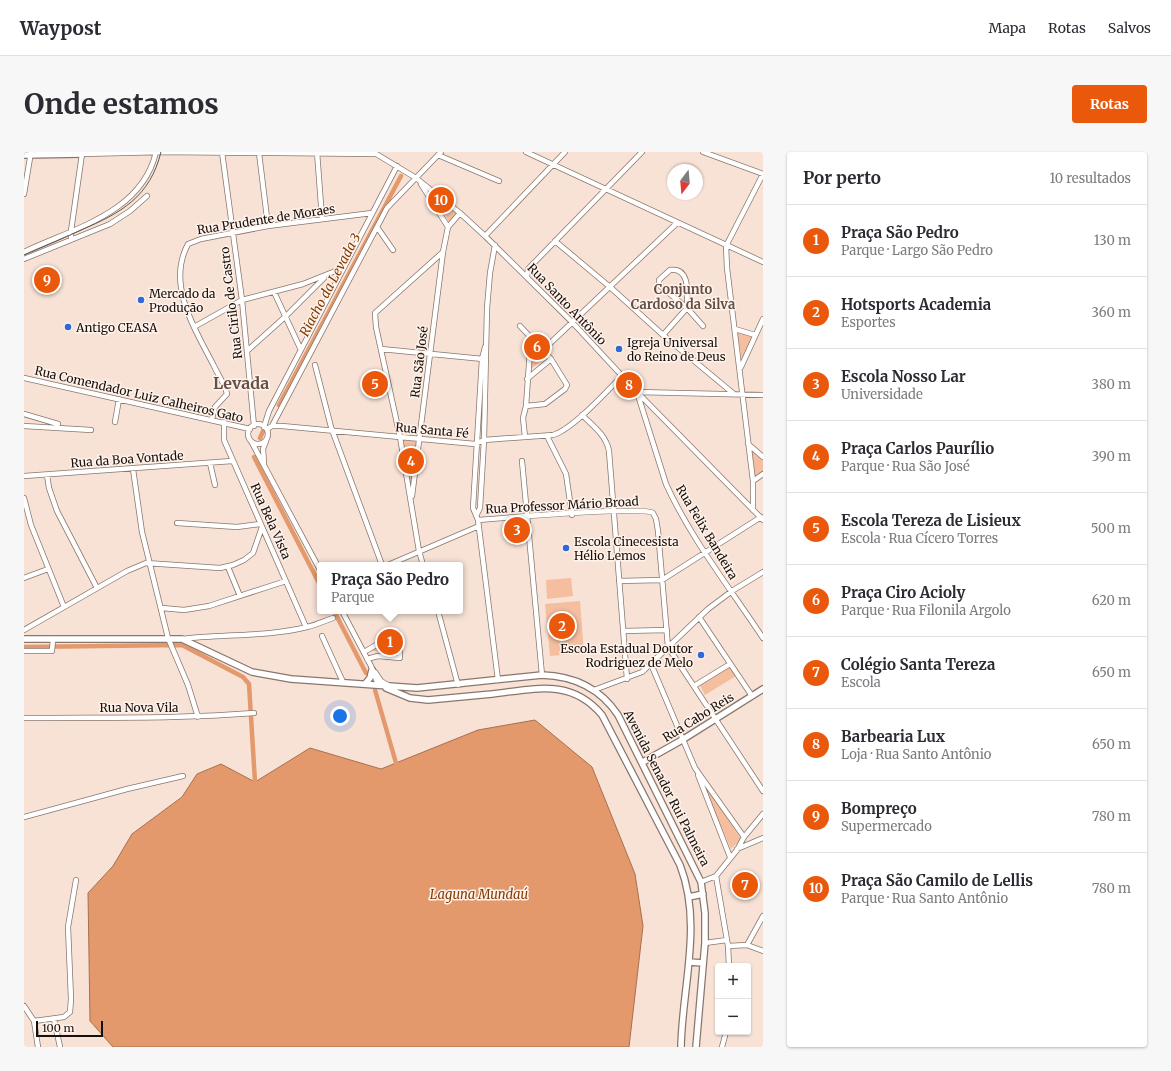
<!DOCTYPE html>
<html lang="pt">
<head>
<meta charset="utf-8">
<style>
  body { margin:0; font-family:Merriweather,serif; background:#f7f7f7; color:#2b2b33 }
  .controls { position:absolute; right:12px; bottom:12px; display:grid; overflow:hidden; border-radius:4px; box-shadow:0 1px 3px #0004 }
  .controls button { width:36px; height:36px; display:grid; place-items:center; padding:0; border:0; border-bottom:1px solid #e1e1e2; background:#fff; color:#2b2b33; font:20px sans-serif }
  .compass { position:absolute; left:643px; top:12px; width:36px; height:36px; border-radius:50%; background:#fff; box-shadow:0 1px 3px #0004; rotate:196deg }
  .scale { position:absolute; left:12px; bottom:10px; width:67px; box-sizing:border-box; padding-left:4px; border:2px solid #160f0b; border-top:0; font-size:11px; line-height:14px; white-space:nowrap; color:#160f0b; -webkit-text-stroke:3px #fff2ea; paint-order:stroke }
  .you { position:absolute; left:316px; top:564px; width:14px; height:14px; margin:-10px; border:3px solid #fff; border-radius:50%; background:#1a73e8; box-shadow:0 0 0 6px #1a73e833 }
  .badge { display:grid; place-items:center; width:26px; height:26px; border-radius:50%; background:#ea580c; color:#fff; font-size:13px; font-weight:700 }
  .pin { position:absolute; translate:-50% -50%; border:2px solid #fff; box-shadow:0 1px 4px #0006 }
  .popup { position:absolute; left:293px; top:410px; width:146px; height:52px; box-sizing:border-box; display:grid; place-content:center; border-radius:4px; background:#fff; filter:drop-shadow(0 1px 3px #0005); font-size:13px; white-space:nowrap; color:#7c7c81 }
  .popup b { font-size:15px; color:#2b2b33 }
  .popup::after { content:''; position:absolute; left:50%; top:100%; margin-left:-8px; border:8px solid transparent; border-top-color:#fff }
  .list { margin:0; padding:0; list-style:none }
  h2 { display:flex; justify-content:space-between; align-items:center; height:52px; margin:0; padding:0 16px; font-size:17px }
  h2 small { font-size:13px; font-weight:400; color:#7c7c81 }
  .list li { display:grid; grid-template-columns:26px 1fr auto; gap:12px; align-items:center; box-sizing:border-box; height:72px; padding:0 16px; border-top:1px solid #e1e1e2 }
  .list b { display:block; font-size:15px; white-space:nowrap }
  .list p { margin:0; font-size:13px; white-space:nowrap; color:#7c7c81 }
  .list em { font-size:13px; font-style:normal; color:#7c7c81 }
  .map { position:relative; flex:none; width:739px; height:895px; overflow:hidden; border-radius:4px }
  header { display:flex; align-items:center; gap:24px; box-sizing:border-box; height:56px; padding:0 20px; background:#fff; border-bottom:1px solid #e1e1e2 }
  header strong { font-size:19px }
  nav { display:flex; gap:22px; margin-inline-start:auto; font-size:14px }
  .intro { display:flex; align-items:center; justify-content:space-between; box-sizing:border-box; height:96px; padding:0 24px }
  h1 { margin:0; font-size:28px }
  .button { padding:10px 18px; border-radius:4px; background:#ea580c; color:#fff; font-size:14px; font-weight:700 }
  main { display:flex; gap:24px; padding:0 24px }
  aside { flex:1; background:#fff; border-radius:4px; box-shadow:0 1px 3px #0004 }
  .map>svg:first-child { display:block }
  .green { fill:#f4be9f }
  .water { fill:#e4996c; stroke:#a6704f }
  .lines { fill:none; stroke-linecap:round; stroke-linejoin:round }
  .canal { stroke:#e4996c; stroke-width:4.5 }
  .minor-casing { stroke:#89766c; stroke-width:6 }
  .major-casing { stroke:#89766c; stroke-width:8 }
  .minor { stroke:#fff; stroke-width:4.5 }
  .major { stroke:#fff; stroke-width:5.5 }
  .tram { stroke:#635750; stroke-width:1 }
  .poi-dot { fill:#2e69d7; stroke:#fff2ea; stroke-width:1.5 }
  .labels { text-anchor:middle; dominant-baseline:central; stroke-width:3; stroke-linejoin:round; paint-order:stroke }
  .street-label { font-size:12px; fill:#160f0b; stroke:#fff2ea }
  .poi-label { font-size:12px; fill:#160f0b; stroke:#fff2ea; text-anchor:start }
  .water-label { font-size:13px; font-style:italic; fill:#803c05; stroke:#fff2ea }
  .neighbourhood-label { font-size:13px; font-weight:bold; fill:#635147; stroke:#fff2ea }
  .district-label { font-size:16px; font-weight:bold; fill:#635147; stroke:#fff2ea }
</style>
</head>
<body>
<header>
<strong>Waypost</strong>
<nav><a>Mapa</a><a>Rotas</a><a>Salvos</a></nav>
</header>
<div class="intro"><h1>Onde estamos</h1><a class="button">Rotas</a></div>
<main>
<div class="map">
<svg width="739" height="895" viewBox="0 0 739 895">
  <rect width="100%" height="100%" fill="#f8e2d6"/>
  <!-- green -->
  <path class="green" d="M 406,35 L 435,60 L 425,70 Z
    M 713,180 L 729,184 L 718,208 Z
    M 509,186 L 524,203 L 507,217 Z
    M 378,288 L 394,289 L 387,337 Z
    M 727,297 L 739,308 L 739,319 L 731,324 Z
    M 547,426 L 549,444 L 523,447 L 522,428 Z
    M 556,449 L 560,501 L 526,504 L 521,452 Z
    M 373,482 L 376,505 L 365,501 L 345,498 Z
    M 704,511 L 712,524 L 681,543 L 674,530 Z
    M 679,633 L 682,634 L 717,687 L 707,697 Z"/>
  <!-- water -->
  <path class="water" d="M 511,568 L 568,615 L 611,722 L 619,774 L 605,895 L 89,895 L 66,869 L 64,741 L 89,714 L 108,682 L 158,645 L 173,622 L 197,612 L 231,630 L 286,596 L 357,617 L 454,578 Z"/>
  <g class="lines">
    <!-- canal -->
    <path class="canal" d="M 255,253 L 377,24
      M 236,286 L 240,277
      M 230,305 L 296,433
      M 310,459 L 342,521
      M 0,495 L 158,493 L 219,525 L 225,532 L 231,630
      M 351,538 L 372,611"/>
    <defs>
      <path id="minor" d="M 198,0 L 218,148 L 230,274
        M 293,0 L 298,66
        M 349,0 L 392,26 L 436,61 L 461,84 L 548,170 L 613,240 L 739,368
        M 502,0 L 739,110
        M 679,0 L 739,22
        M 235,1 L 244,74
        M 414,3 L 475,29
        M 397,32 L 424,75
        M 0,42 L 7,0
        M 353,75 L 369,98
        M 461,84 L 541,0
        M 47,87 L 47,79 L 58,2 L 139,0 L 351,2
        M 531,89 L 586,135 L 639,183 L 710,242
        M 0,100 C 50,76 118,61 132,0
        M 0,107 L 86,72 L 106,59 L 123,44
        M 503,125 L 504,117 L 618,0
        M 250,140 L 277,198
        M 496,174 L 527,207 L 543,233 L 541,237 L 521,252 L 502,254
        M 170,175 L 218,148 L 279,132 L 319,116
        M 711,177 L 731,183
        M 639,183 L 663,156 C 663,143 667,115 646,118 L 635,128 L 635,133 L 663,156 L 679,174
        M 461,195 L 458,207 L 449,356 L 454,368 L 474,528
        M 357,197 L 459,207
        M 519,198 L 653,71
        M 223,199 L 262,164 L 300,126
        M 291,213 L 307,275 L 358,413
        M 717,215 L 739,167
        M 0,226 L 226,277
        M 503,227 L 527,207
        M 739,243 L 613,240 L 642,332 C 667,387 706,436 739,486
        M 0,262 L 34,272
        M 558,263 C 569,274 582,283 585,299 L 603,527
        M 188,267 L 191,255 L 203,242 C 201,232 194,223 190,214 C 171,177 142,133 164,92 L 177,87 L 244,74 L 348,61
        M 91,270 L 95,247
        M 200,270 L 200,288 L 282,475
        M224 282a10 10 0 1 1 20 0a10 10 0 1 1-20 0Z
        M 0,274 L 67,278
        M 248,274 L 363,56 L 417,0
        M 240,275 L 245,259 L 373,14
        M 243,277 L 248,274 L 258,274 L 451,292 L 460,288 L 529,283 C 549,277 582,240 598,224
        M 523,284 L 542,322 L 548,363
        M 501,285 L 499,266 L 502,254 L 507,185
        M 227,289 L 296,418
        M 724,292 L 739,305
        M 498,309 L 518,523
        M 186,311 L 191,333
        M 240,311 L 239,297 L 242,289
        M 109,317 L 118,380 L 144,486 L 164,533 L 174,565
        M 23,323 L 25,336 L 33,359 L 73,436
        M 0,324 L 208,309
        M 729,329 L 739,322
        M 388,344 L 419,100 L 424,75 L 436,61
        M 0,346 L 7,373 L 40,455
        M 729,358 L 729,329 L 703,116 L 702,94 L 739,22
        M 453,362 L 456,356 L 460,288 L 463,156 L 466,121 L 471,93
        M 454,368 C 478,366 617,354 629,361 L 632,367 L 634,379 L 644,495 L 739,639
        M 153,371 L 213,375 L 236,372
        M 364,413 L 455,374
        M 399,413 L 395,399 L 376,285 L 352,175 L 351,161 L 419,100
        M 204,415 L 216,444
        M 0,426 L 24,417
        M 595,429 L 638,428 L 737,365
        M 138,456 L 160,458 L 185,454 L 262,429
        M 318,459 L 347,514 L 354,533
        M 414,459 L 434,533
        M 675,465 L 728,544
        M 0,478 L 103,419 L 122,411 L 196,416 L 209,413 L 220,408 L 229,401 L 238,375
        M 599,479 L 643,478
        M 298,484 L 319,530
        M 158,487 C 199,482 242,485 283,475 C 292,473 300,469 309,466
        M 0,499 L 28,499 L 29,487
        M 340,500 L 366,485 L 375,484 L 376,506 L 354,504 L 343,507
        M 627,512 L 671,616 L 720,685
        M 351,520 L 357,529 L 364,533
        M 670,534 L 706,512
        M 570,538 L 618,520 L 684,457 L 708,439 L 739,420
        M 0,566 C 77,565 154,567 230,561
        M 674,623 L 706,705
        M 0,665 L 103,637 L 159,624
        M 713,697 L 739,686
        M 692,724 L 704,794 L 705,814
        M 677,730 L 692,724 L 713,698 L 720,685 L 739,662
        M 681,791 L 703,788
        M 723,793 L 739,764
        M 704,794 L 723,793 L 739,799
        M 0,854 L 10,869 L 40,865 L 46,860 L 47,847 L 44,775 L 52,728
        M 30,867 L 36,895
        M 10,869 L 14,895
        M 698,895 L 702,880"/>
      <path id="major" d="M 0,3 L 58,2 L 58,0
        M 0,487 L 158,487 L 228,520 L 267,527 L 393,536 L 518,523 C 550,524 576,536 594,563 L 677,730 L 681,761 L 681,791 L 672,895
        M 341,532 L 346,526 L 348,518
        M 362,536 L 386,546 L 404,548 C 426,546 447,544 468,542 C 511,537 547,526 578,563 L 656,713 C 679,772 658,835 657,895
        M 619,610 L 658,588 L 739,537
        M 665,745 L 679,742
        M 665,810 L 679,811"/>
    </defs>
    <!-- minor casing -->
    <use href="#minor" class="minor-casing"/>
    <!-- major casing -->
    <use href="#major" class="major-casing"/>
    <!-- minor -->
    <use href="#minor" class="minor"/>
    <!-- major -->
    <use href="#major" class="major"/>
    <!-- tram -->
    <path class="tram" d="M 0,103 C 19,95 38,87 57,78 C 97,61 126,45 137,0"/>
  </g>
  <!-- markers -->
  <g class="poi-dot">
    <circle cx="117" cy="148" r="4"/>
    <circle cx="44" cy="175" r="4"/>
    <circle cx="595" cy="197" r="4"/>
    <circle cx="542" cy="396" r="4"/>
    <circle cx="677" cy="503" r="4"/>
  </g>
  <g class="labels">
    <!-- street labels -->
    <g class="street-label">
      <text transform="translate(242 67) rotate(-9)">Rua Prudente de Moraes</text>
      <text transform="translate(207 151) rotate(-97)">Rua Cirilo de Castro</text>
      <text transform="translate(543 152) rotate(46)">Rua Santo Antônio</text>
      <text transform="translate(395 210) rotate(-83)">Rua São José</text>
      <text transform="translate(115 242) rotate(13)">Rua Comendador Luiz Calheiros Gato</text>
      <text transform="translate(408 278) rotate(5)">Rua Santa Fé</text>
      <text transform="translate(103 307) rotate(-4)">Rua da Boa Vontade</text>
      <text transform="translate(538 353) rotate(-3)">Rua Professor Mário Broad</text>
      <text transform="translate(247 369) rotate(66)">Rua Bela Vista</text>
      <text transform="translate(683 380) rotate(59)">Rua Felix Bandeira</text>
      <text x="115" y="555">Rua Nova Vila</text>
      <text transform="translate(674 565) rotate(-32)">Rua Cabo Reis</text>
      <text transform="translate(643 636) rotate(63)">Avenida Senador Rui Palmeira</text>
    </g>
    <!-- poi labels -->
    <g class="poi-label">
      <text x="125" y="141">Mercado da<tspan x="125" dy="14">Produção</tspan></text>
      <text x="52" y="175">Antigo CEASA</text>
      <text x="603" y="190">Igreja Universal<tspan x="603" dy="14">do Reino de Deus</tspan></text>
      <text x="550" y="389">Escola Cinecesista<tspan x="550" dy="14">Hélio Lemos</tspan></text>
      <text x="669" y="496" text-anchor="end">Escola Estadual Doutor<tspan x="669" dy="14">Rodriguez de Melo</tspan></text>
    </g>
    <!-- water labels -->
    <g class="water-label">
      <text transform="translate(306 133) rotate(-62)">Riacho da Levada 3</text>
      <text x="455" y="742">Laguna Mundaú</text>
    </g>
    <!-- neighbourhood labels -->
    <g class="neighbourhood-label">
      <text x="659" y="137">Conjunto<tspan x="659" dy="15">Cardoso da Silva</tspan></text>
    </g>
    <!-- district labels -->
    <g class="district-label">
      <text x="217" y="231">Levada</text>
    </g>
  </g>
</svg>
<div class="controls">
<button>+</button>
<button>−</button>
</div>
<svg class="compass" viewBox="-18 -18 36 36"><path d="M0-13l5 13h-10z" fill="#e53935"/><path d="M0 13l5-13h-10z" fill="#7c7c81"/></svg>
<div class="scale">100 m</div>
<div class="you"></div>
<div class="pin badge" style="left:366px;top:490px">1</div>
<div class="popup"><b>Praça São Pedro</b>Parque</div>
<div class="pin badge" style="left:538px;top:474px">2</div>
<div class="pin badge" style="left:493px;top:378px">3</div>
<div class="pin badge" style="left:387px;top:309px">4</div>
<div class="pin badge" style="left:351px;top:232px">5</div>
<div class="pin badge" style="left:513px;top:195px">6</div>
<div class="pin badge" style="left:721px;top:733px">7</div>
<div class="pin badge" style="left:605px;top:233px">8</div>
<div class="pin badge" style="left:23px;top:128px">9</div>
<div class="pin badge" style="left:417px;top:48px">10</div>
</div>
<aside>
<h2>Por perto<small>10 resultados</small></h2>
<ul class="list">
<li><span class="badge">1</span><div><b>Praça São Pedro</b><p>Parque · Largo São Pedro</p></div><em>130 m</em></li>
<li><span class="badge">2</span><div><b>Hotsports Academia</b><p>Esportes</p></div><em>360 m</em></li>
<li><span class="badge">3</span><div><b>Escola Nosso Lar</b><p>Universidade</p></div><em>380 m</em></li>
<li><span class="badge">4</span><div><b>Praça Carlos Paurílio</b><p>Parque · Rua São José</p></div><em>390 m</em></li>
<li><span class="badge">5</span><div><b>Escola Tereza de Lisieux</b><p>Escola · Rua Cícero Torres</p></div><em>500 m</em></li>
<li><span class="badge">6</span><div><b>Praça Ciro Acioly</b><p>Parque · Rua Filonila Argolo</p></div><em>620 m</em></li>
<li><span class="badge">7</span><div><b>Colégio Santa Tereza</b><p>Escola</p></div><em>650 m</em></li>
<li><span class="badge">8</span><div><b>Barbearia Lux</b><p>Loja · Rua Santo Antônio</p></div><em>650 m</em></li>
<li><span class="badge">9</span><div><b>Bompreço</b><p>Supermercado</p></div><em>780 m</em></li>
<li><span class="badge">10</span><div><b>Praça São Camilo de Lellis</b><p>Parque · Rua Santo Antônio</p></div><em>780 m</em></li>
</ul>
</aside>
</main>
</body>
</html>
